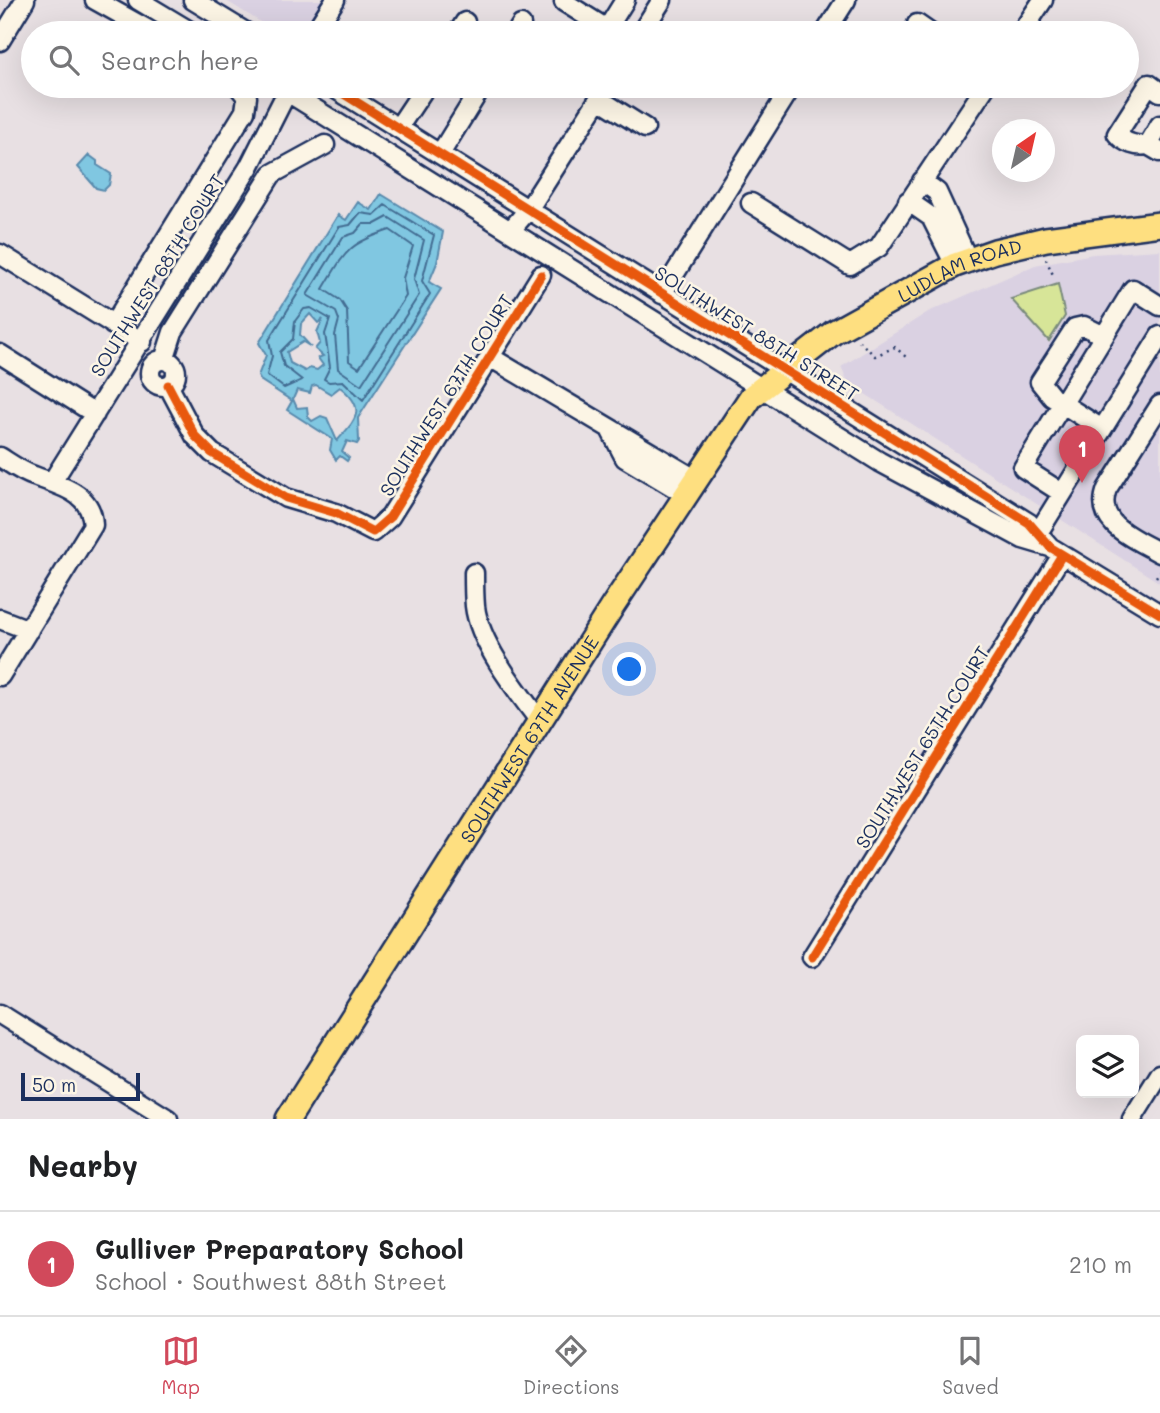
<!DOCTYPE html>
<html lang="en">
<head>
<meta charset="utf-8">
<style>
  body { margin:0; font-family:Mali,sans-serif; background:#f2f2f2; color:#202124 }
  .controls { position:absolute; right:21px; bottom:21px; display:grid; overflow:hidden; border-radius:10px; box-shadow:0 7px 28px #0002 }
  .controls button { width:63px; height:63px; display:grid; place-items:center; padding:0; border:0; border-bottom:2px solid #e0e0e0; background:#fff; color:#202124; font:35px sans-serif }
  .compass { position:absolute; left:992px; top:119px; width:63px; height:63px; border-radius:50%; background:#fff; box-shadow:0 7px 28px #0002; rotate:34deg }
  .scale { position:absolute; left:21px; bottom:18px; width:119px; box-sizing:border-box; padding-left:7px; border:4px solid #1b2f5e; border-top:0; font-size:19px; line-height:24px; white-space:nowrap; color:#1b2f5e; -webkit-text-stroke:5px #fcf5e5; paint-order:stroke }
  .you { position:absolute; left:630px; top:670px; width:24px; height:24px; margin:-18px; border:5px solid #fff; border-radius:50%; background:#1a73e8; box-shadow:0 0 0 10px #1a73e833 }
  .badge { display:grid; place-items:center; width:46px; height:46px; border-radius:50%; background:#d1495b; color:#fff; font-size:23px; font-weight:700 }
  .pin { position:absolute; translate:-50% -58px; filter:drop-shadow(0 2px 4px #0008) }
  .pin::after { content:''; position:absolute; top:37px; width:24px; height:21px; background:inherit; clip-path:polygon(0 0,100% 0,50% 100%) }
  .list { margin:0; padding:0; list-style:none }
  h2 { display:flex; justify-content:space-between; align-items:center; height:91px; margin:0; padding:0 28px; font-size:30px }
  h2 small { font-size:23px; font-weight:400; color:#757577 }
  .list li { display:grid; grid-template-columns:46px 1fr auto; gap:21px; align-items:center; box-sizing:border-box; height:105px; padding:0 28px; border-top:2px solid #e0e0e0 }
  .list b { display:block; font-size:26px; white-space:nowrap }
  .list p { margin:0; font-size:23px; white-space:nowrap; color:#757577 }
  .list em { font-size:23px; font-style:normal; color:#757577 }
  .icon { flex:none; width:38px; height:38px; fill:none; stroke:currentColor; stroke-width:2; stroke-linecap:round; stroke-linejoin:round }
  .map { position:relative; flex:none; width:1160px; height:1119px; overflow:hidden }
  .search { position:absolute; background:#fff; box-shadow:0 7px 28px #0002; left:21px; right:21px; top:21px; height:77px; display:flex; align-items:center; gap:18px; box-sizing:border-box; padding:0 24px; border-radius:38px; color:#757577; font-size:26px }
  .sheet { height:196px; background:#fff }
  nav { display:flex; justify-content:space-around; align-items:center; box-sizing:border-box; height:98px; border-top:2px solid #e0e0e0; background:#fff; font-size:19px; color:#757577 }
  nav a { display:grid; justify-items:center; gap:4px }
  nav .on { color:#d1495b }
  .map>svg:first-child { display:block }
  .built { fill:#dad1e2 }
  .green { fill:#d7e598; stroke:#798a7b; stroke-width:2 }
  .water { fill:#80c7e1; stroke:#588aad; stroke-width:2; fill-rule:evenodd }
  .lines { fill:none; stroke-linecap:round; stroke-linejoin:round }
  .shore { stroke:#436c92; stroke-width:2 }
  .minor-casing { stroke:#1b2f5e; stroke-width:23 }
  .major-casing { stroke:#1b2f5e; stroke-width:28 }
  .path { stroke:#1b2f5e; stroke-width:2.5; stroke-dasharray:2 5; stroke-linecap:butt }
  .minor { stroke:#fcf5e5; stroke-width:18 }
  .major { stroke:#fedf80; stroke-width:23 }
  .cycleway-casing { stroke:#fcf5e5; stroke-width:13 }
  .cycleway { stroke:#e8590c; stroke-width:9 }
  .labels { text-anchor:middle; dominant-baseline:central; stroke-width:5; stroke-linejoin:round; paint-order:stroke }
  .street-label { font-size:19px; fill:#1b2f5e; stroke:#fcf5e5 }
</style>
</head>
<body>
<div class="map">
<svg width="1160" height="1119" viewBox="0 0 1160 1119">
  <rect width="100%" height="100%" fill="#e8e0e3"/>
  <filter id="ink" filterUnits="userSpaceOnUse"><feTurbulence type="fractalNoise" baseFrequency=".0143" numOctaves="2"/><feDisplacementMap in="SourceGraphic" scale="14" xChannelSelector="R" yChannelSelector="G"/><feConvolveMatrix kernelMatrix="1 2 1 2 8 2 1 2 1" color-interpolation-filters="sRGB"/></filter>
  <g filter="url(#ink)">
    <!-- built -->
    <path class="built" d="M 225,0 L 326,0 L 315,18 L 270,28 Z
      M 1160,250 L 1160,583 L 848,383 L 841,367 L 928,312 L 1035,265 L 1093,254 Z"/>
    <!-- green -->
    <path class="green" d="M 1058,284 L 1065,316 L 1049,341 L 1011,299 Z"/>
    <!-- water -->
    <path class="water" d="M 89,155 L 97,161 L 97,165 L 111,174 L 109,185 L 104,190 L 96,188 L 78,167 Z
      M 381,194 L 443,232 L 437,263 L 429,282 L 441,289 L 358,418 L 359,441 L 357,444 L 347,441 L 342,452 L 349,458 L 347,461 L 340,456 L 336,460 L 330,450 L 332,439 L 287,410 L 292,401 L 260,380 L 258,376 L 266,355 L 259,343 L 338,215 L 346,220 L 358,202 L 371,210 ZM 310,314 L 318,323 L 323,319 L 317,332 L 320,343 L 315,349 L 323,356 L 318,358 L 323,365 L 317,370 L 310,368 L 305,371 L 290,363 L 287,352 L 303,342 L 311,347 L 300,335 L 301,324 ZM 316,385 L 331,394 L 340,387 C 369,410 354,421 337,441 L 327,418 L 321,416 L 312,421 L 308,417 L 307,407 L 297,408 L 293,399 L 297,390 L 310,393 L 312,386 Z"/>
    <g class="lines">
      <!-- shore -->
      <path class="shore" d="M 385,205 L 434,235 L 422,281 L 430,294 L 363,400 L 343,381 L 329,382 L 324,379 L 330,367 L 325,334 L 330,319 L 311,308 L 304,309 L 295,321 L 293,339 L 280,352 L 284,366 L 302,380 L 284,388 L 267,375 L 272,356 L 269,340 L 339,227 L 350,225 L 360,213 L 374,215 Z
        M 388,217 L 424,240 L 414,279 L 419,295 L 361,385 L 338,369 L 335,335 L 339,320 L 336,312 L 307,295 L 343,237 L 355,233 L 363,224 L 375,224 Z
        M 390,230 L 413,246 L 403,278 L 406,296 L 359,368 L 349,361 L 347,311 L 340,300 L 323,289 C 346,251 347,244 390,230 Z"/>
      <defs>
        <path id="minor" d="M 95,0 L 154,33
          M 138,0 L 193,33
          M 193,0 L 247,33
          M 564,2 L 607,29 L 625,0
          M 917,24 L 930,33
          M 314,33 L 335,0
          M 458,33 L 465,22
          M 516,33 L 521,25
          M 641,33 L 662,0
          M 825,33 L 846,0
          M 1021,33 L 1043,0
          M 0,41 L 25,0
          M 278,86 L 880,462 L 1023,539 L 1050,547
          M 331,86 L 1029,523 L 1050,547 L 1160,614
          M 1160,92 L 1149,84 L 1117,134 C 1124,143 1137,147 1148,145 L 1160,152
          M 599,99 L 645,128
          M 398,128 L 426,86
          M 1148,145 L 1160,125
          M 440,154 L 482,86
          M 922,181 L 937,192 L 968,260
          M 908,201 L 931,217 L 955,265
          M 751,203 L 850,265 L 879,247 L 986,86
          M 511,230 L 528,210 L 607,86
          M 0,254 L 142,342
          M 662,294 L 792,86
          M 113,325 L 245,111 L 247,97 L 238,86
          M 0,354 L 95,414
          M 490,357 L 695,479
          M150 373a13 13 0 1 1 26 0a13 13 0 1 1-26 0Z
          M 164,360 L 173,332 L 272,174 L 325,145
          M 168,385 L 195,436 L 212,453 L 286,498 L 336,513 L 373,532 L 390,517 L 541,275
          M 1160,405 L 1107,489 C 1093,524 1136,539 1160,553
          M 1102,429 L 1052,397 L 1040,382 L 1075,328 L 1084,326 L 1104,336
          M 611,431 L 625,458 L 685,494
          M 0,457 C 11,464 22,472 34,476 C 60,486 92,492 93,525 L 0,676
          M 52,482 L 249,167 L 290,86
          M 1062,493 L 1023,468 L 1133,289 L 1160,306
          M 1033,541 L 1160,336
          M 474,573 C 474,584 474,595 475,606 C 479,643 517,691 539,720
          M 0,619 L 29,630
          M 812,957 L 1062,555
          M 0,1014 L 168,1119
          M 1132,1119 L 1160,1074"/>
        <g id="major">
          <path id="s1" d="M 288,1119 L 612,607 L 751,397 L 834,332 L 955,265 L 995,251 L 1046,239 L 1160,224"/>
        </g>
      </defs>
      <!-- minor casing -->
      <use href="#minor" class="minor-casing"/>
      <!-- major casing -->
      <use href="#major" class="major-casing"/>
      <!-- path -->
      <path class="path" d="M 1046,259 L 1054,277
        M 859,341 L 875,356 L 895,347 L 907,358
        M 1156,577 L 1160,571"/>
      <!-- minor -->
      <use href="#minor" class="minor"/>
      <!-- major -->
      <use href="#major" class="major"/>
      <defs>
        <path id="cycleway" d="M 331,86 L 1029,523 L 1050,547 L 1160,614
          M 168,385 L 195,436 L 212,453 L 286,498 L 336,513 L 373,532 L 390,517 L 541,275
          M 812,957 L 1062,555"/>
      </defs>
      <!-- cycleway casing -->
      <use href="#cycleway" class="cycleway-casing"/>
      <!-- cycleway -->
      <use href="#cycleway" class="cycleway"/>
    </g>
  </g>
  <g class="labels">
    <!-- street labels -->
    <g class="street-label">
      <text stroke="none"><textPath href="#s1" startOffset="1104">LUDLAM ROAD</textPath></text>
      <text transform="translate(157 275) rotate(-58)">SOUTHWEST 68TH COURT</text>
      <text transform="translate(757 333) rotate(32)">SOUTHWEST 88TH STREET</text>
      <text transform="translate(446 395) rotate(-58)">SOUTHWEST 67TH COURT</text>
      <text stroke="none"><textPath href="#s1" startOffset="450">SOUTHWEST 67TH AVENUE</textPath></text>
      <text transform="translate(922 747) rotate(-58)">SOUTHWEST 65TH COURT</text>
    </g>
  </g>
</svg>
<div class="controls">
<button><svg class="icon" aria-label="layers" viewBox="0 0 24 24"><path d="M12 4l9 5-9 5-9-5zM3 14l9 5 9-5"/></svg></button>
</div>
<svg class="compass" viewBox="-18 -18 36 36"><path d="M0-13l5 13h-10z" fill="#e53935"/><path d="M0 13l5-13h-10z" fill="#757577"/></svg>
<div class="scale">50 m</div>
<div class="you"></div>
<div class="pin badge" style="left:1082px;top:483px">1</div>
<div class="search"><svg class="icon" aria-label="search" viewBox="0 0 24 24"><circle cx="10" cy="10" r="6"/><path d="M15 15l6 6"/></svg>Search here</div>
</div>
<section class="sheet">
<h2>Nearby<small></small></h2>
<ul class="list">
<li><span class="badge">1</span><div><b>Gulliver Preparatory School</b><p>School · Southwest 88th Street</p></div><em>210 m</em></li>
</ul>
</section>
<nav>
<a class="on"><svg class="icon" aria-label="map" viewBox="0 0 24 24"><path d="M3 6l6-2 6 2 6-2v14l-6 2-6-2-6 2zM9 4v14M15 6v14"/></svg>Map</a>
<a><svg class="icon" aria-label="directions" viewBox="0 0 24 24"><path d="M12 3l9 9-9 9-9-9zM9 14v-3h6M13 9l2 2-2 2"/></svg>Directions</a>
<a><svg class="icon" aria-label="saved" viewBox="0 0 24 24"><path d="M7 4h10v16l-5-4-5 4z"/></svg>Saved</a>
</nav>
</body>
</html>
